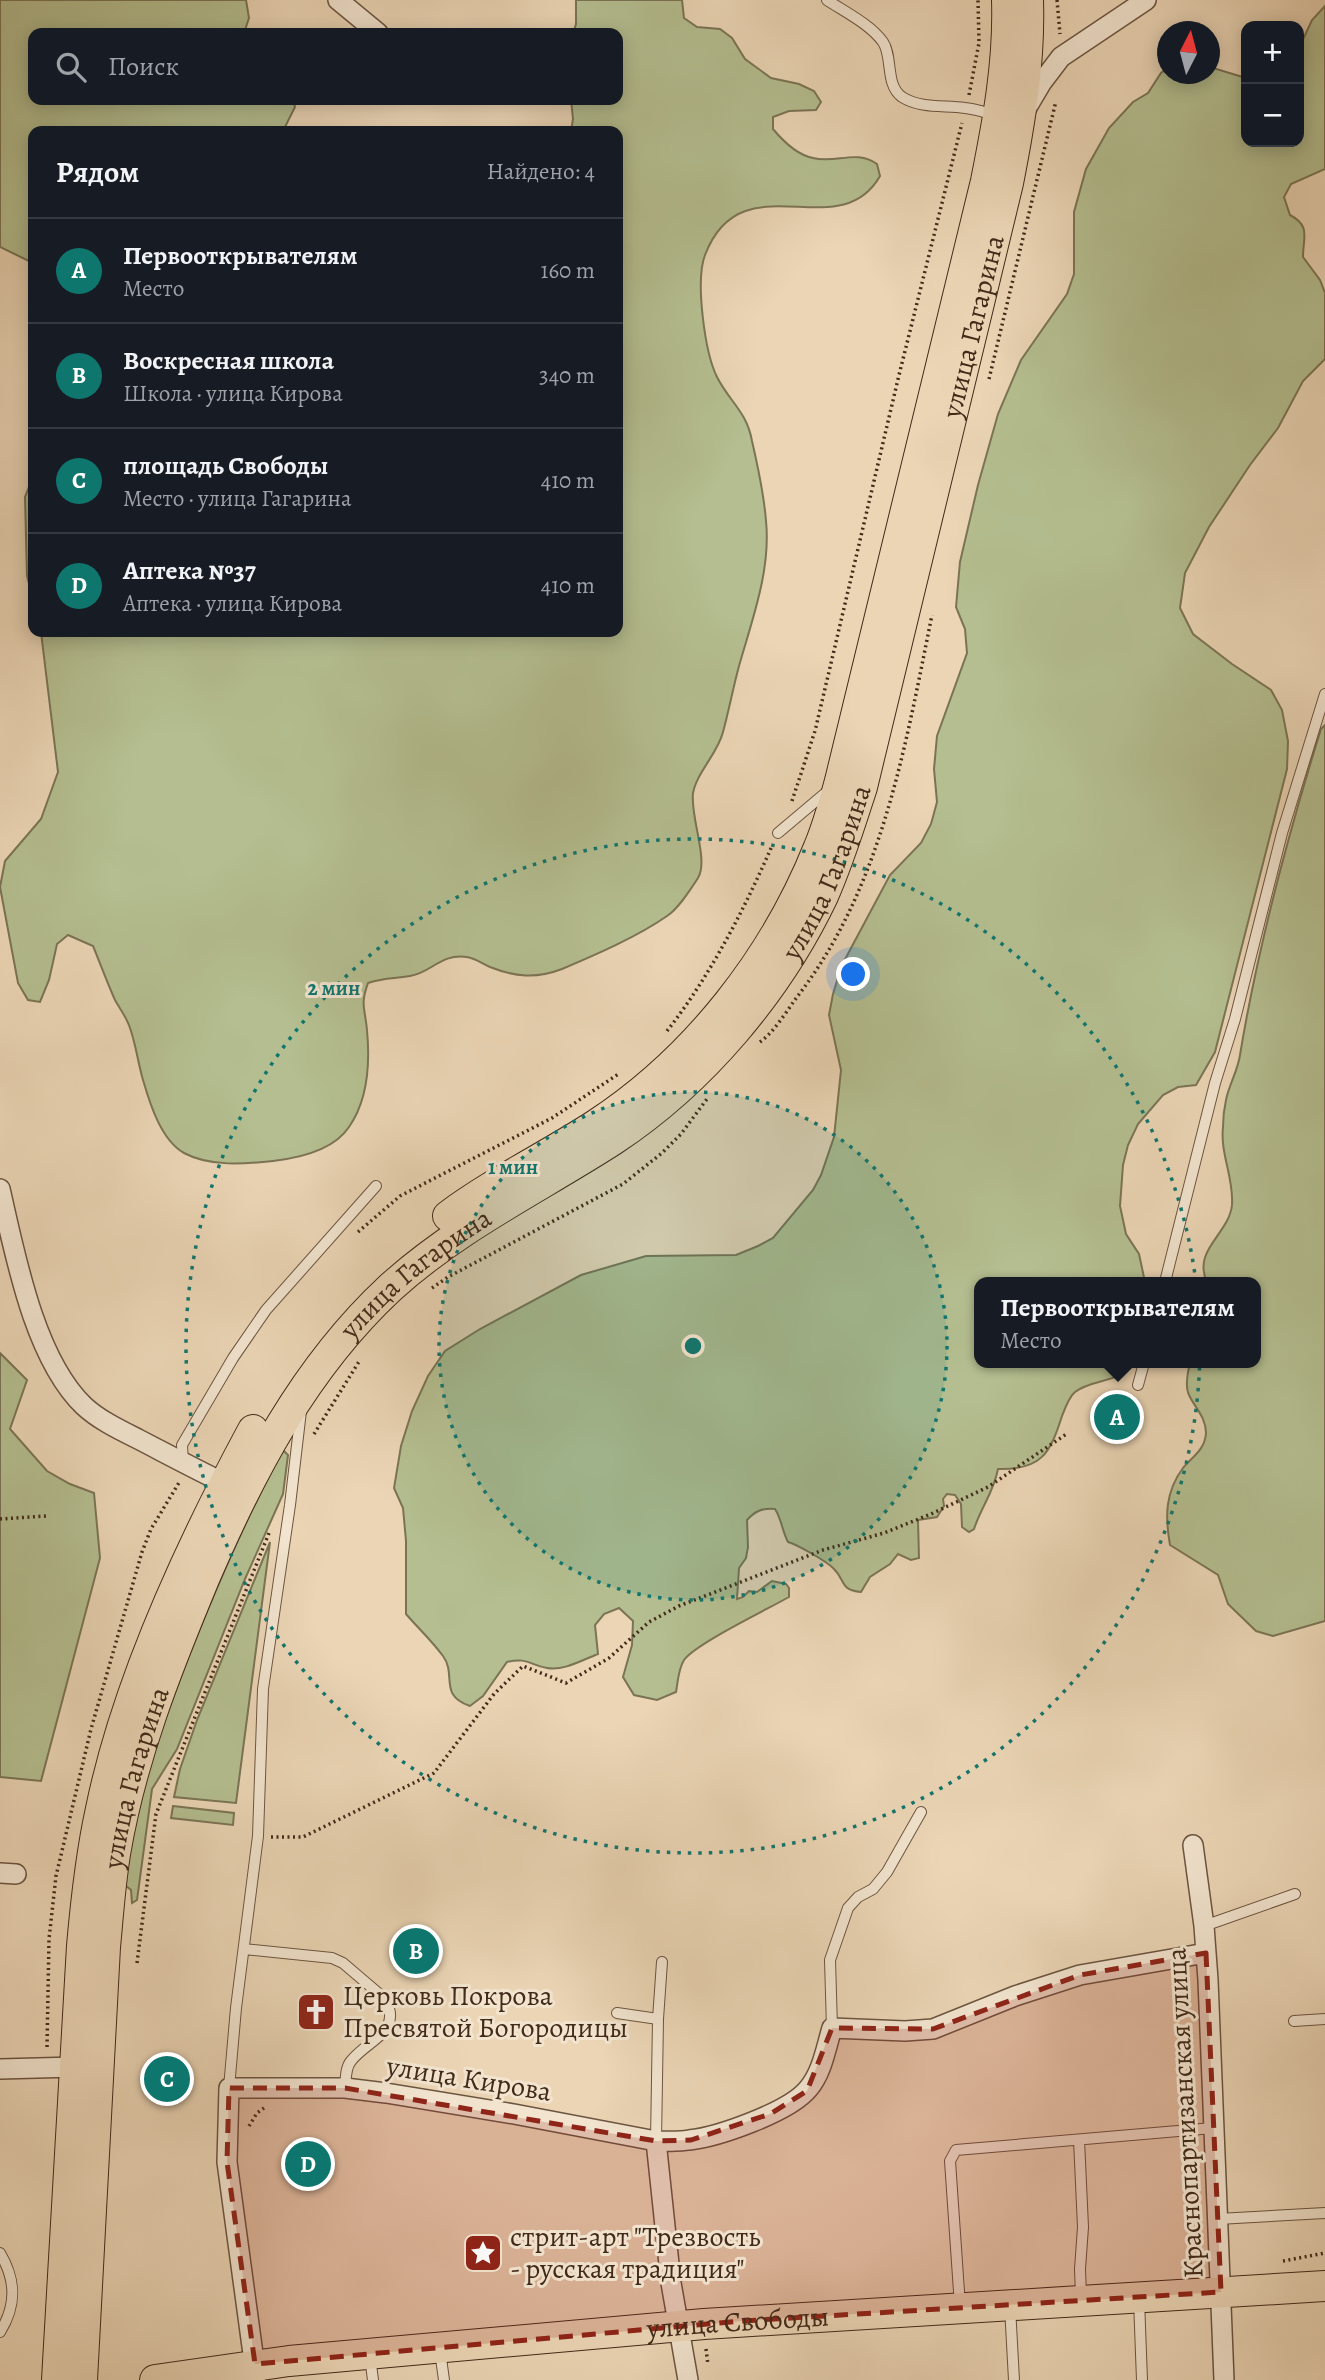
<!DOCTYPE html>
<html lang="ru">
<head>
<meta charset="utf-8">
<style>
  body { margin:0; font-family:Alegreya,serif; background:#242831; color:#f1f3f6 }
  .controls { position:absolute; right:21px; top:21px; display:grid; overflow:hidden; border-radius:14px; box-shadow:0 4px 18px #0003 }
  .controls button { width:63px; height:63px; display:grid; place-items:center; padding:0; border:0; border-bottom:2px solid #363941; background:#171b24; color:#f1f3f6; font:35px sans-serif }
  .compass { position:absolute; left:1157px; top:21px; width:63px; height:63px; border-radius:50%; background:#171b24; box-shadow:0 4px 18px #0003; rotate:6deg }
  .you { position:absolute; left:854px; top:975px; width:24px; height:24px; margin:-18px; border:5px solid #fff; border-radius:50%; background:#1a73e8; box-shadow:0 0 0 10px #1a73e833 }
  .badge { display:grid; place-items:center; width:46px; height:46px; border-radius:50%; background:#0f766e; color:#fff; font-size:23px; font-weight:700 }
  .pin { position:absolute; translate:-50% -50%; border:4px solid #fff; box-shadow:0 2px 7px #0006 }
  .popup { position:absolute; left:974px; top:1277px; width:287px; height:91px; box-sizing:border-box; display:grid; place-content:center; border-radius:14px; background:#171b24; filter:drop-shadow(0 2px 5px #0005); font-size:23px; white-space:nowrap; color:#9ea1a6 }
  .popup b { font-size:26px; color:#f1f3f6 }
  .popup::after { content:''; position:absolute; left:50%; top:100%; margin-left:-14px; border:14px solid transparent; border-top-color:#171b24 }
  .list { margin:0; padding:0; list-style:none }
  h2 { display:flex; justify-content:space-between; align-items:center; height:91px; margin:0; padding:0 28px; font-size:30px }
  h2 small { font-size:23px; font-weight:400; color:#9ea1a6 }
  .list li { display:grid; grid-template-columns:46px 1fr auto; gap:21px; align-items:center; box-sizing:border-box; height:105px; padding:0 28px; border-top:2px solid #363941 }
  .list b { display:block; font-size:26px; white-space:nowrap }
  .list p { margin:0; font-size:23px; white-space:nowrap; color:#9ea1a6 }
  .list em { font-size:23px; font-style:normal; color:#9ea1a6 }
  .icon { flex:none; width:38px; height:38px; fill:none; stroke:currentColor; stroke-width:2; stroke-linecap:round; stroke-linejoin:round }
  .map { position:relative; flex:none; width:1325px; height:2380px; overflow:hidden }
  .search { position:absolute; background:#171b24; box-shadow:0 4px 18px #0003; left:28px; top:28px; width:595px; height:77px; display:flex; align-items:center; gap:18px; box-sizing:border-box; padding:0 24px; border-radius:14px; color:#9ea1a6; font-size:26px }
  .panel { position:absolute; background:#171b24; box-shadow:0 4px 18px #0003; left:28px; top:126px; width:595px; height:511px; border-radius:14px }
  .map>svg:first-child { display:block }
  .green { fill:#b4be90; stroke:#7b7454; stroke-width:2 }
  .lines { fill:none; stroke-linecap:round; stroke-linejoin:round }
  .lane-casing { stroke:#6c5540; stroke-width:12 }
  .street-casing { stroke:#6c5540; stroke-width:22 }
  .primary-casing { stroke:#422a19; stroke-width:32 }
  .path { stroke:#422a19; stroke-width:3.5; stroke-dasharray:2 3.5; stroke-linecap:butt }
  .lane { stroke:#f2e4cf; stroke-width:10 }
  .street { stroke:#f2e4cf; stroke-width:19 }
  .primary { stroke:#ebd5b5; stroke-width:30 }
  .marked { fill:#8f2418; fill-opacity:0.2; stroke:#8f2418; stroke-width:5; stroke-dasharray:14 9; stroke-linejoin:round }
  .ring { fill:none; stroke:#0f766e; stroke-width:3.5; stroke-dasharray:3.5 7 }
  .labels { text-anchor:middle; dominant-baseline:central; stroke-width:6; stroke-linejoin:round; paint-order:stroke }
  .street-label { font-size:28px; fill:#422a19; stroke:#f2e4cf }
  .poi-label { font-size:28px; fill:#422a19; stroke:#f2e4cf; text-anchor:start }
  .centre { fill:#0f766e; stroke:#f2e4cf; stroke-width:3.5 }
  .ring-label { font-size:21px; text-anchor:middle; font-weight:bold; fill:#0f766e; stroke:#f2e4cf; stroke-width:6; stroke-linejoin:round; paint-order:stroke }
</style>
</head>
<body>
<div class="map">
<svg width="1325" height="2380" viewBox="0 0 1325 2380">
  <rect width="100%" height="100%" fill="#ebd5b5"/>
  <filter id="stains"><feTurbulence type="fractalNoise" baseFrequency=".00286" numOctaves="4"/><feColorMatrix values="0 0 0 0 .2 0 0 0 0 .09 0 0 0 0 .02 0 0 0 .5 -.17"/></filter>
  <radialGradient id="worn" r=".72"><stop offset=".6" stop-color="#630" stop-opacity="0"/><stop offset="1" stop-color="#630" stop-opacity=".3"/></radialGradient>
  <!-- green -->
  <path class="green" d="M 0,0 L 246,0 L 249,18 L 244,33 L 33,33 L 33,100 L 293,100 L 295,107 L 283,131 L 33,131 L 33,263 L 0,247 Z
    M 576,0 L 682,0 L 684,18 L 697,27 L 720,29 L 732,38 L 745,59 L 771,78 L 799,84 L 814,91 L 821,102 L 816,110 L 789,111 L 773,117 L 773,129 C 783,141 797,155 813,158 C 836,164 856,149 877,164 L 880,176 C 839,248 742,159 705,255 C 695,281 705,353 717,377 C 729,401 747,412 752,441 C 758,467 764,494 766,521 C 771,570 752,620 739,666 C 733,688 729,710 723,732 C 718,753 697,772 693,793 C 690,817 709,860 698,878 C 690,890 679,908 667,916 C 637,937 595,955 562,969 C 536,979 515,977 490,967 C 483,964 475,958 467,957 C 441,953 431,973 410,976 C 393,979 386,977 368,983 C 360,1005 365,1008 367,1030 C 370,1062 368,1100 349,1127 C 333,1151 299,1158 273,1161 C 245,1164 210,1167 184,1153 C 161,1140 150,1104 143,1080 C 138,1063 136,1045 130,1028 C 127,1018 120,1009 115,1000 C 107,982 100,963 93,946 L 68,935 L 57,944 L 49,980 L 40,1002 L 28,1000 L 18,983 L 0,887 L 5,861 L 41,819 L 58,772 L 41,632 L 618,632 L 618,131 L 571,131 L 573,119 L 571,100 L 618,100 L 618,33 L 573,33 L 576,24 Z
    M 1325,6 L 1325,169 L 1291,184 L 1284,197 L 1290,215 C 1311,226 1303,237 1303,257 L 1320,280 L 1325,293 L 1325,359 L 1303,381 L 1278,428 L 1250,465 L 1209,527 L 1185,573 L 1180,608 L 1193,634 L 1232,664 L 1271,690 L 1282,710 L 1288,741 L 1287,769 L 1215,1052 L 1196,1085 L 1178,1087 L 1163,1095 L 1138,1124 L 1128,1145 L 1123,1165 L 1120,1206 L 1126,1234 L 1139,1254 L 1145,1282 L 979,1282 L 979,1363 L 1132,1363 C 1120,1384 1093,1378 1075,1392 C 1069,1397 1065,1408 1062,1416 C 1050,1454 1041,1470 998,1469 C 993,1494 982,1505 974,1529 L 969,1532 L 962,1527 L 961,1504 L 955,1495 L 947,1494 L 943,1499 L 944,1506 L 937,1517 L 918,1520 L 919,1558 L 911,1560 L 898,1554 L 890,1564 L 870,1577 L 861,1592 C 839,1590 846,1580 833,1568 C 826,1561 798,1545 788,1542 C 782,1531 782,1520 775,1509 C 762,1508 755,1511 747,1520 L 748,1547 L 746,1558 L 739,1568 L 737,1599 L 743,1597 L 749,1591 L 757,1592 L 772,1581 L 786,1584 L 789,1588 L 789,1597 C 768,1609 695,1644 684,1660 C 678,1670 678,1681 676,1692 L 657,1700 L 634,1695 L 623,1677 L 632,1645 L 633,1621 L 619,1608 L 604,1614 L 595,1625 L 598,1654 C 582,1660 564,1671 547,1668 C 530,1665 527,1657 507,1662 L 483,1696 L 470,1706 C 438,1695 457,1675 443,1656 C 432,1641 418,1628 406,1614 L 406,1541 L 403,1508 L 394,1488 L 401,1446 L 412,1411 L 428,1376 L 445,1351 L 480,1329 L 581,1275 L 646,1256 L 736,1255 L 758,1246 L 773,1238 L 813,1190 L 821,1175 L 834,1137 L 841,1070 L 829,1015 L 833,994 L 842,965 L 890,875 L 921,843 L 931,824 L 937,802 L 934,769 L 937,736 L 967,653 L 965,629 L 956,607 L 960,562 L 978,485 L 998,414 L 1021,360 L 1067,294 L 1074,274 L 1074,212 L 1086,169 L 1109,128 L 1133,102 L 1148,93 L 1161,73 L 1167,68 L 1168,74 L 1210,74 L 1210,67 L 1246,78 L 1246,142 L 1299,142 L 1299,48 L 1312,20 Z
    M 33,477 L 33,598 L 27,576 L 25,497 Z
    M 1325,725 L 1325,1621 L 1273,1636 L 1256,1631 L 1228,1604 L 1218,1575 L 1170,1545 C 1165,1517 1165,1492 1183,1468 C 1192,1457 1205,1450 1206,1433 C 1206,1417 1195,1408 1189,1395 C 1185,1387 1188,1371 1190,1363 L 1255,1363 L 1255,1282 L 1207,1282 C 1192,1250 1229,1234 1232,1205 C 1234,1178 1220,1154 1223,1127 C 1223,1118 1224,1109 1226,1100 C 1229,1085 1238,1070 1240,1055 C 1258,945 1288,835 1321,729 Z
    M 0,1353 L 27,1380 L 10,1429 L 47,1471 L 70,1484 L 94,1493 L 100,1558 L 41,1781 L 0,1777 Z
    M 284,1451 L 288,1455 L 283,1494 L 245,1579 L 177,1749 L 152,1789 L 137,1900 L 132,1903 L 131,1890 L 125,1885 C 136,1791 170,1701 206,1614 C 229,1559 253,1505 281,1453 Z
    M 270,1542 L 236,1803 L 174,1797 L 180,1769 L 197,1720 Z
    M 173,1806 L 234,1813 L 233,1825 L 171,1818 Z"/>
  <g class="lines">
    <defs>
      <path id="lane" d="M 827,0 C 845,12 870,24 883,42 C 893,57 885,85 902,97 C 921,109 944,105 965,108 C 976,109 986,113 997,115
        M 778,833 L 829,790
        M 1165,1282 L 1215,1083 L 1235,1019 L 1282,833 L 1325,694
        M 1138,1385 L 1144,1363
        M 183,1463 L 182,1445 L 233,1358 L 266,1310 L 376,1186
        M 1204,1926 L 1295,1894
        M 244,1949 L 332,1958 L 343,1963 L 384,1998 C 405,2031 367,2040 351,2061 C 345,2068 346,2080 345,2088
        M 617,2013 L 658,2019
        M 1294,2021 L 1325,2019
        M 832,2028 L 830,1960 L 848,1908 L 858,1897 L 873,1889 L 887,1872 L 921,1812
        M 229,2088 L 236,2008 L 258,1836 L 263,1689 L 290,1505 L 301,1411
        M 1079,2140 L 1083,2227 L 1080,2269 L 1081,2296
        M 656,2141 L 658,2019 L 662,1962
        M 1218,2219 L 1325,2213
        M 0,2253 C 16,2280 17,2305 0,2332
        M 1139,2300 L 1142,2380
        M 960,2306 L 950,2161 L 956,2150 L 1213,2128
        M 1010,2307 L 1014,2380
        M 440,2351 L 444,2380
        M 370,2357 L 373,2380"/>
      <path id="street" d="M 338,0 L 378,33
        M 1026,109 L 1042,82 L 1061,57 L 1146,0
        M 0,1189 C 15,1254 34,1358 84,1406 C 99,1420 120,1430 138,1439 C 167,1454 195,1469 224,1483
        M 1193,1845 L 1204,1926 L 1208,1980 L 1224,2380
        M 0,1873 L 16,1874
        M 0,2069 L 75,2067
        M 256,2376 L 227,2162 L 229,2088 L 345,2088 L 386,2093 L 514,2114 L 656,2141
        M 688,2380 L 671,2283 L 656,2141 C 667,2141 678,2142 689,2140 C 718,2137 789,2112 808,2089 C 822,2073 826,2048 832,2028 L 905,2031 L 933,2029 L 1015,1996 L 1080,1975 L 1206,1953"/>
      <g id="primary">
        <path d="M 448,1216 C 495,1181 548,1156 597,1124 C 697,1058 775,957 819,847 C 828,826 834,803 840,781 L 986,181 C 998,121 1009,62 1007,0"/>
        <path d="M 57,2380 L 82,1946 C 86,1900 91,1854 101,1809 C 127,1682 192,1543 253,1430"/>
        <path id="s1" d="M 82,2380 L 105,1947 C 108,1916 110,1885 115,1854 C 131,1758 167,1668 204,1579 C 250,1472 304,1368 390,1288 C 457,1227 537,1189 613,1140 C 702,1081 777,992 823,896 C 839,860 850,824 862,787 L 1008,183 C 1020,122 1030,63 1028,0"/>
        <path id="s2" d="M 155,2380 L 289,2361 L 704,2324 L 1325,2286"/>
      </g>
    </defs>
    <!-- lane casing -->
    <use href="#lane" class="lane-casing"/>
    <!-- street casing -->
    <use href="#street" class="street-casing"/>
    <!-- primary casing -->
    <use href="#primary" class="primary-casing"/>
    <!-- path -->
    <path class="path" d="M 1057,0 L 1060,34
      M 969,95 L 979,43 L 978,0
      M 989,379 L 1056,101
      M 792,801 L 815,731 L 899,375 L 962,123
      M 667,1031 C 710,976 744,910 772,846
      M 760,1042 C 775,1031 786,1012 797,997 C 882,887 905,748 932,615
      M 358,1232 L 400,1196 L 552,1118 L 620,1073
      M 432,1288 L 448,1277 L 623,1184 L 662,1153 L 681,1134 L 707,1099
      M 314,1434 L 360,1360
      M 0,1519 L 46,1516
      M 271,1837 L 303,1837 L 434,1773 L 494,1694 L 523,1666 L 566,1683 L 609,1658 L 649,1622 L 679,1606 L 823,1550 L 884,1533 L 931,1514 L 988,1487 L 1068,1433
      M 137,1963 L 156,1814 L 269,1533
      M 47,2047 L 49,1939 L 56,1876 L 91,1729 L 142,1552 L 151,1529 L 180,1481
      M 249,2126 L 257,2113 L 264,2108
      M 1283,2261 L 1325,2253
      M 706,2349 L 708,2365"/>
    <!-- lane -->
    <use href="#lane" class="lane"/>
    <!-- street -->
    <use href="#street" class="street"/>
    <!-- primary -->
    <use href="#primary" class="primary"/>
  </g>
  <!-- marked area -->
  <path class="marked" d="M 1206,1953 L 1221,2292 L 742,2321 L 255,2364 L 227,2162 L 229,2088 L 345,2088 L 656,2141 L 691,2140 L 770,2114 L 807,2091 L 832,2028 L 933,2029 L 1080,1975 Z"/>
  <!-- distance rings -->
  <circle cx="693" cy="1346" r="254" fill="#0f766e" fill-opacity=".12"/>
  <g class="ring">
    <circle cx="693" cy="1346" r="254"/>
    <circle cx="693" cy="1346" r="507"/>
  </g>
  <!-- icons -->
  <defs>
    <symbol id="church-square" viewBox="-11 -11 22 22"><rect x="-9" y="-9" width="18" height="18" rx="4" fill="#8f2418" stroke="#f2e4cf"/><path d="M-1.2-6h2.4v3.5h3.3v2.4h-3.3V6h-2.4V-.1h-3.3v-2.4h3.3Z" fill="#fff"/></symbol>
    <symbol id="sight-square" viewBox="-11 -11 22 22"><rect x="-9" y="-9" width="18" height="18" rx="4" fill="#8f2418" stroke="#f2e4cf"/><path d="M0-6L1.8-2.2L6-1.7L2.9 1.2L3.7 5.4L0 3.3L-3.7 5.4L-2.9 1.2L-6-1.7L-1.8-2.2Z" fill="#fff"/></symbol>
  </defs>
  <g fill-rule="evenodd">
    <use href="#church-square" x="294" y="1990" width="44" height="44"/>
    <use href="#sight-square" x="461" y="2231" width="44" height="44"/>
  </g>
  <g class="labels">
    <!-- street labels -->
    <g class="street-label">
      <text stroke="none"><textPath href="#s1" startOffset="2348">улица Гагарина</textPath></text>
      <text stroke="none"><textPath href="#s1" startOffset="1782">улица Гагарина</textPath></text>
      <text stroke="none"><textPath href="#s1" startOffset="1194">улица Гагарина</textPath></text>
      <text stroke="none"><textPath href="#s1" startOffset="606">улица Гагарина</textPath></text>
      <text transform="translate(469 2079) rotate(9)">улица Кирова</text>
      <text transform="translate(1185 2113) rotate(-93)">Краснопартизанская улица</text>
      <text stroke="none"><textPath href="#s2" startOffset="586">улица Свободы</textPath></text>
    </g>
    <!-- poi labels -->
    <g class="poi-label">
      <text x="343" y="1996">Церковь Покрова<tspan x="343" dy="32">Пресвятой Богородицы</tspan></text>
      <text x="510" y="2237">стрит-арт "Трезвость<tspan x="510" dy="32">- русская традиция"</tspan></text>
    </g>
  </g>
  <circle cx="693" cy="1346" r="10" class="centre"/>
  <g class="ring-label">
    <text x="334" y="995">2 мин</text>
    <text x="513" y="1174">1 мин</text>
  </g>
  <rect width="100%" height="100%" filter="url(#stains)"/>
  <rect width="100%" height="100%" fill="url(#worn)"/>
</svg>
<div class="controls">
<button>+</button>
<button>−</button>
</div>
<svg class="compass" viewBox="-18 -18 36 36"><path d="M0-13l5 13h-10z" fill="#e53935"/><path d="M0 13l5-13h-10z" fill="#9ea1a6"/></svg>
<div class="you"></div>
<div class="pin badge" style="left:1117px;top:1417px">A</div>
<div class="popup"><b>Первооткрывателям</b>Место</div>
<div class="pin badge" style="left:416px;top:1951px">B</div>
<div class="pin badge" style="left:167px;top:2079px">C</div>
<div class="pin badge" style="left:308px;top:2164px">D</div>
<div class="search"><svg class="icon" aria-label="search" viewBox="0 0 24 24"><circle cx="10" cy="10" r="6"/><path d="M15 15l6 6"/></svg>Поиск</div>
<section class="panel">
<h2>Рядом<small>Найдено: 4</small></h2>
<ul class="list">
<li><span class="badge">A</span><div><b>Первооткрывателям</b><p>Место</p></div><em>160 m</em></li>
<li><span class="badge">B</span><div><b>Воскресная школа</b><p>Школа · улица Кирова</p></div><em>340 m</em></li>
<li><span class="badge">C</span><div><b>площадь Свободы</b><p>Место · улица Гагарина</p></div><em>410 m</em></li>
<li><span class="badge">D</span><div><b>Аптека №37</b><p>Аптека · улица Кирова</p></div><em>410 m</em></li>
</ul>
</section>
</div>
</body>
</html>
